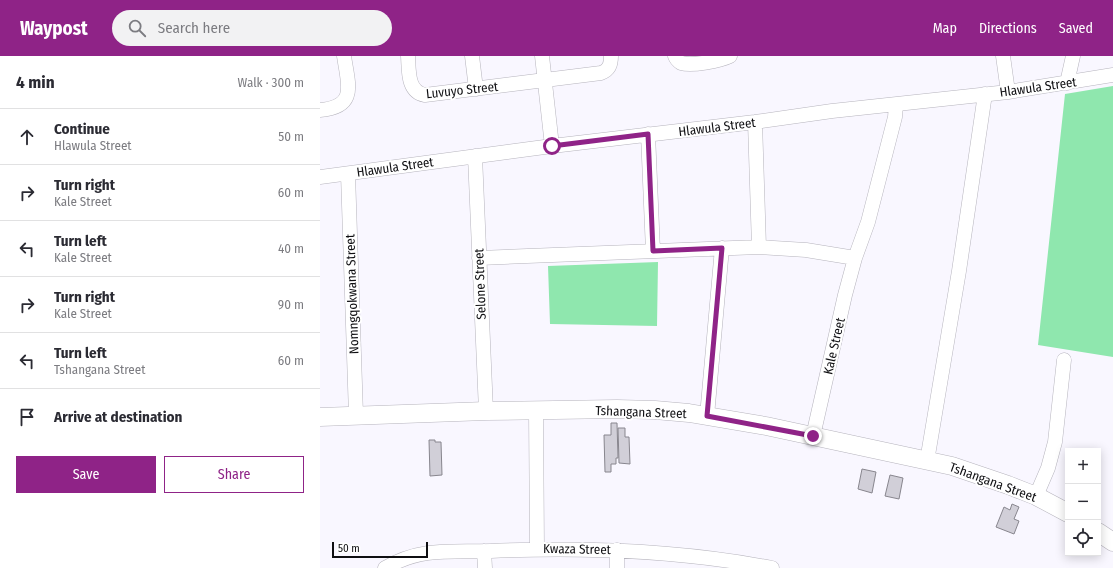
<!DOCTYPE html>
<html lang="en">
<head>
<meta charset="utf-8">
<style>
  body { margin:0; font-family:"Fira Sans Condensed",sans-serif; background:#f2f2f3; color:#2b2b33 }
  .controls { position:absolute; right:12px; bottom:12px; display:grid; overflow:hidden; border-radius:0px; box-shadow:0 2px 10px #0003 }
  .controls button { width:36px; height:36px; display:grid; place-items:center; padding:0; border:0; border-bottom:1px solid #e1e1e2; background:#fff; color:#2b2b33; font:20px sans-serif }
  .scale { position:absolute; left:12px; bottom:10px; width:96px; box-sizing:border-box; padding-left:4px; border:2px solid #0f0f12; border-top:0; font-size:11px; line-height:14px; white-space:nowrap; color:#0f0f12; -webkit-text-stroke:3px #fff; paint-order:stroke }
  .stop { position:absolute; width:12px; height:12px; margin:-9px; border:3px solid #8f2387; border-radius:50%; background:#fff }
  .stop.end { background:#8f2387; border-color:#fff; box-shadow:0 1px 4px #0008 }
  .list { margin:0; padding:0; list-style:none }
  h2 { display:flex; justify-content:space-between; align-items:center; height:52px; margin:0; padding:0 16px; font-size:17px }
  h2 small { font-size:13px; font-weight:400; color:#7c7c81 }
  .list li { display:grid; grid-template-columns:26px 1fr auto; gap:12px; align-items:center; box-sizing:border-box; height:56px; padding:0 16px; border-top:1px solid #e1e1e2 }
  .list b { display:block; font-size:15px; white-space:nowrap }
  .list p { margin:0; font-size:13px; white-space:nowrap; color:#7c7c81 }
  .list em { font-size:13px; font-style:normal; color:#7c7c81 }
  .actions { display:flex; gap:8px; padding:12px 16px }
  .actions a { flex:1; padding:9px 0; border:1px solid #8f2387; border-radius:0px; text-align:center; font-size:14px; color:#8f2387 }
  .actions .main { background:#8f2387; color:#fff }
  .icon { flex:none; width:22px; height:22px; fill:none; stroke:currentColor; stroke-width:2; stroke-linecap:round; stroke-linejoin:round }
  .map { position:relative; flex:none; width:793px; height:512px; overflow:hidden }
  header { display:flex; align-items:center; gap:24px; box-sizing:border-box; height:56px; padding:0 20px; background:#8f2387; color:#fff }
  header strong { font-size:19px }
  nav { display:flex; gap:22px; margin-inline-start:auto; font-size:14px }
  .search { width:280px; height:36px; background:#f2f2f3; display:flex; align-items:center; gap:10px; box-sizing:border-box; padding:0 14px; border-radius:22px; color:#7c7c81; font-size:15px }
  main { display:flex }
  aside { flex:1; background:#fff }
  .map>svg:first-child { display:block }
  .green { fill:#8fe7ae }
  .building { fill:#d1cfd8; stroke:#88868e }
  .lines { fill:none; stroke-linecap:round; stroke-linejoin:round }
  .minor-casing { stroke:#b6b4bd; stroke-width:15 }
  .tertiary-casing { stroke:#b6b4bd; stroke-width:19 }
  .minor { stroke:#fff; stroke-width:14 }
  .tertiary { stroke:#fff; stroke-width:18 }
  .route { stroke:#8f2387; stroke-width:5 }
  .labels { text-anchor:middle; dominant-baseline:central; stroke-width:4; stroke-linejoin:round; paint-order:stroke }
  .street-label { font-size:13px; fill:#0f0f12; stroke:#fff }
</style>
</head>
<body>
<header>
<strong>Waypost</strong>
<div class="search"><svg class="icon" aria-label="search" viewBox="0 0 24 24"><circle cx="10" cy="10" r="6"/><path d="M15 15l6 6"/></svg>Search here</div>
<nav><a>Map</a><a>Directions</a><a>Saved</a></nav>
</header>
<main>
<aside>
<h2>4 min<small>Walk · 300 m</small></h2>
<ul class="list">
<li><svg class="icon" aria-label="ahead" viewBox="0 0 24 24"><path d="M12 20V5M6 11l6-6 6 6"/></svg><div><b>Continue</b><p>Hlawula Street</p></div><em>50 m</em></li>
<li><svg class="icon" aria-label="right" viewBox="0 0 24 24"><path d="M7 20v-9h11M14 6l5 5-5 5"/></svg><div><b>Turn right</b><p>Kale Street</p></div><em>60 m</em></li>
<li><svg class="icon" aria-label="left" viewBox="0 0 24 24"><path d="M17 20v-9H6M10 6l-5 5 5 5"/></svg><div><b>Turn left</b><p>Kale Street</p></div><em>40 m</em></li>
<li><svg class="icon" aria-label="right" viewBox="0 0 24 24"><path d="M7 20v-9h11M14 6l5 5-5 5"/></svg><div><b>Turn right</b><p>Kale Street</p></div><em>90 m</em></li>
<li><svg class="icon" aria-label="left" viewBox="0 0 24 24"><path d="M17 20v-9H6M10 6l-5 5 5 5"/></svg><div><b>Turn left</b><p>Tshangana Street</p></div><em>60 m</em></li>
<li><svg class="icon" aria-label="arrive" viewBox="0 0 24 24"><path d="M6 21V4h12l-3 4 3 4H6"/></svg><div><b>Arrive at destination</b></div></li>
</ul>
<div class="actions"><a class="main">Save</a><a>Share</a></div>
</aside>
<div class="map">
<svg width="793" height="512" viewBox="0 0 793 512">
  <rect width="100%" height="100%" fill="#f9f7ff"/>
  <!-- green -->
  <path class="green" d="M 793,30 L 793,301 L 718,289 L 745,38 Z
    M 338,206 L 337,270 L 230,268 L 228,210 Z"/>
  <!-- building -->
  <path class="building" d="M 291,367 L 297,367 L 298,402 L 296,402 L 296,408 L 291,408 L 291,416 L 285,416 L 284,379 L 291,379 Z
    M 298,372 L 305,372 L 305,381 L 309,381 L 310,408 L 299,407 Z
    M 109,384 L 115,384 L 115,386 L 121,386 L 122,419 L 110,420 Z
    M 542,413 L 556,416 L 552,437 L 538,433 Z
    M 570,419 L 583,422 L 579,443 L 565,440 Z
    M 692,448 L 699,451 L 694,463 L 699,465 L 694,478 L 676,471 L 684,451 L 690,454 Z"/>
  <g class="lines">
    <defs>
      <path id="minor" d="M 88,0 C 89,14 87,36 105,39 L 281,17 C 289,14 291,9 291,0
        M 152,0 L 156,33
        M 222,0 L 232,90
        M 355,0 C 356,3 358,5 361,7 C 372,10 400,5 410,0
        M 683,0 L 688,36
        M 747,27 L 753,0
        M 0,54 C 38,51 28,28 24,0
        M 435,66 L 439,191
        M 328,78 L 333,195
        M 155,100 L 166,355
        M 28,118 L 36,359
        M 0,121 L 232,90 L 435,66 L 512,55 L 688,36 L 793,19
        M 159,202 L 439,191 L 486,194 L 535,202
        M 216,354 L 217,493
        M 387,360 L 402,192
        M 493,380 L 525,239 L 535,202 L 548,166 L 575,61 L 576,49
        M 607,405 L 639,215 L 665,38
        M 716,440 L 728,412 L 735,386 L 744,304
        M 297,494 L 297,512
        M 164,495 L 165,512
        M 65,512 C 101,491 131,496 171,495 C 266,491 358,494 452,512"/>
      <path id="tertiary" d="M 0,361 L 166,355 L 297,353 L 335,354 L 369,357 L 446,370 L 632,410 L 688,429 L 716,440 L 748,457
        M 778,476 L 793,486"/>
    </defs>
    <!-- minor casing -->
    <use href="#minor" class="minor-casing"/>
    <!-- tertiary casing -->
    <use href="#tertiary" class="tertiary-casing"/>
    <!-- minor -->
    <use href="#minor" class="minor"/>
    <!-- tertiary -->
    <use href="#tertiary" class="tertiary"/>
  </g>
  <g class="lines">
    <!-- route -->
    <path class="route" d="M 232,90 L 328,78 L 333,195 L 402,192 L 387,360 L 493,380"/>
  </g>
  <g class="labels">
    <!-- street labels -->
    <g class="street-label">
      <text transform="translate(718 31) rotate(-8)">Hlawula Street</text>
      <text transform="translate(142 34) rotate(-6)">Luvuyo Street</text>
      <text transform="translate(397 71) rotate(-7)">Hlawula Street</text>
      <text transform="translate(75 111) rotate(-8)">Hlawula Street</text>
      <text transform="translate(160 228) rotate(-92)">Selone Street</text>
      <text transform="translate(32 238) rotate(-92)">Nomngqokwana Street</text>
      <text transform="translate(514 290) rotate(-77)">Kale Street</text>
      <text transform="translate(321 356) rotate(2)">Tshangana Street</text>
      <text transform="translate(673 426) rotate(20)">Tshangana Street</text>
      <text transform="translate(257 493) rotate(1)">Kwaza Street</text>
    </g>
  </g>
</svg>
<div class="controls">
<button>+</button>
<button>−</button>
<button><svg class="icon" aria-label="locate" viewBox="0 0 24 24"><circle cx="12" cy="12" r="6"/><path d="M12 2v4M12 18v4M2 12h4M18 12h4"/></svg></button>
</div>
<div class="scale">50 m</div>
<div class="stop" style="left:232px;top:90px"></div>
<div class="stop end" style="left:493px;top:380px"></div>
</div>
</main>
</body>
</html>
